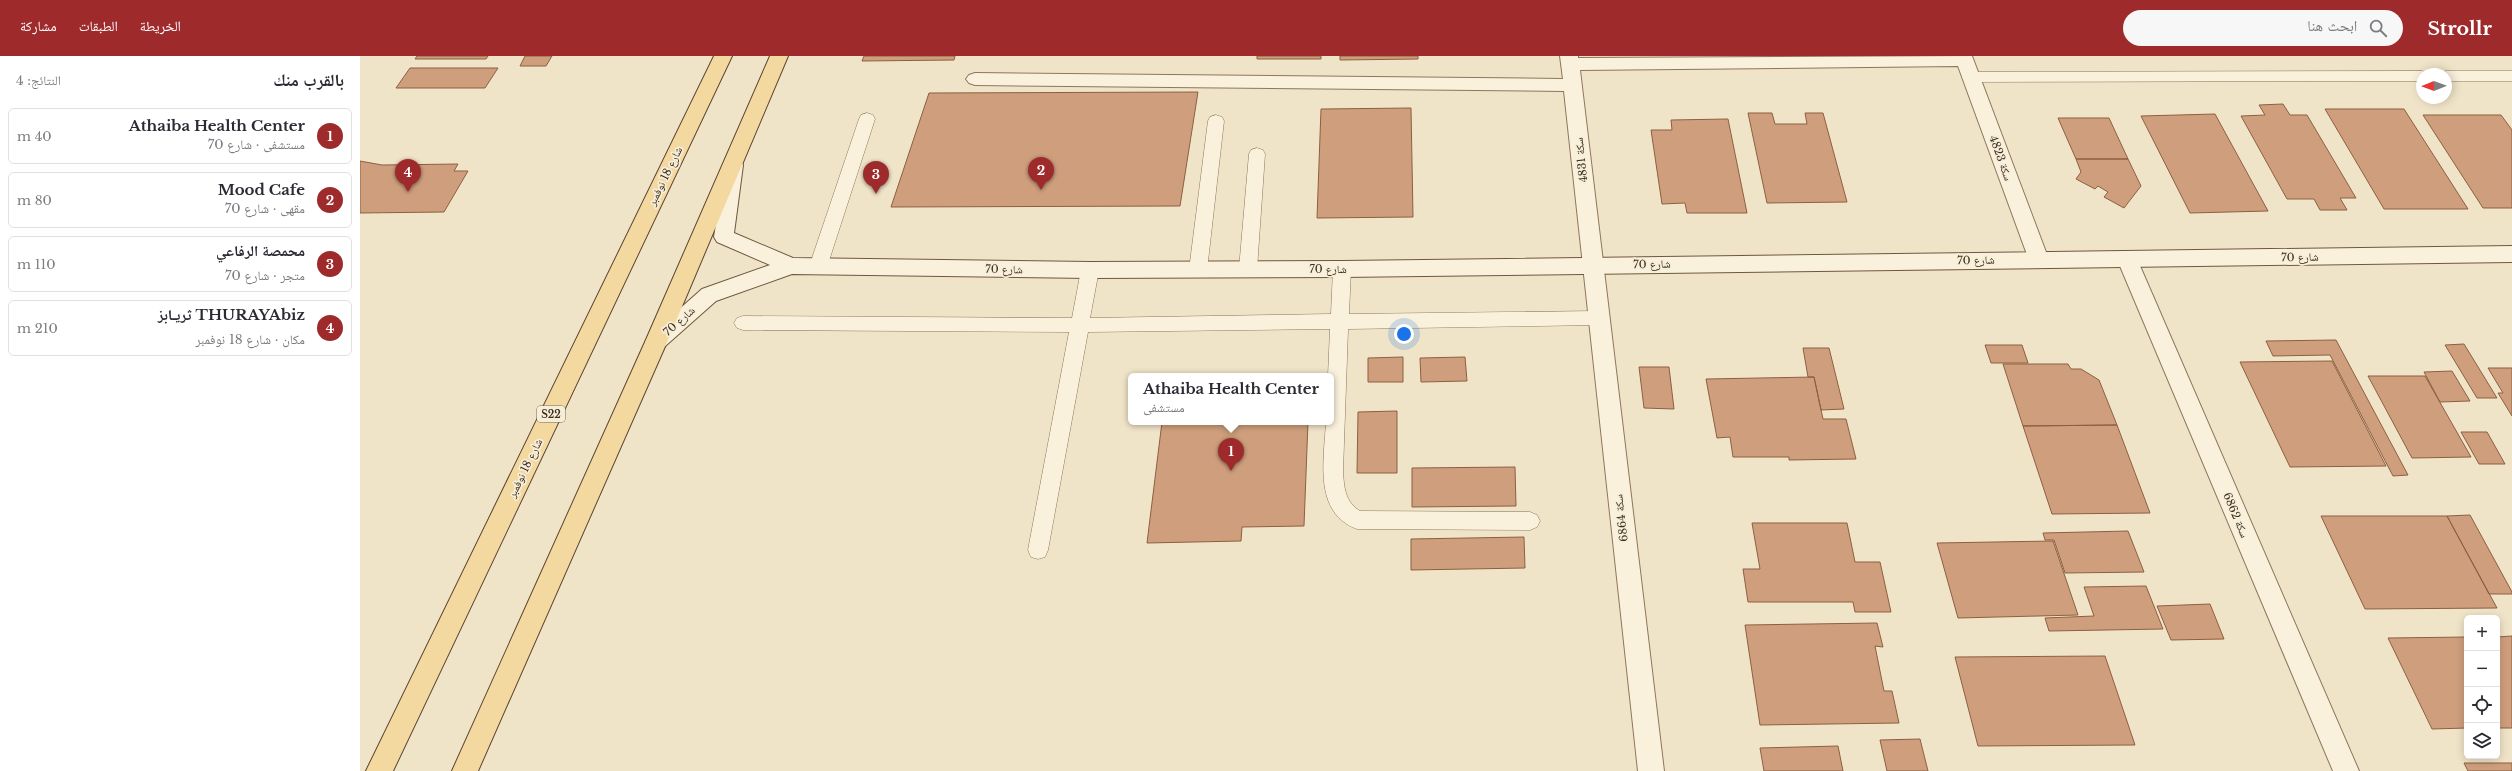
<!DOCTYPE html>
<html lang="ar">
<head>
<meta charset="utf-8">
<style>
  body { margin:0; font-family:"Libre Baskerville","Noto Naskh Arabic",serif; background:#f7f7f7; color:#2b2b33; direction:rtl }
  .controls { position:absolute; right:12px; bottom:12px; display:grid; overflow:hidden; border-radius:6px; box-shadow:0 2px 10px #0003 }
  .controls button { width:36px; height:36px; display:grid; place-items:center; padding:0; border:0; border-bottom:1px solid #e1e1e2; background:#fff; color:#2b2b33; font:20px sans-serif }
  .compass { position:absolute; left:2056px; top:12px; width:36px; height:36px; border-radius:50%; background:#fff; box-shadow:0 2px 10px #0003; rotate:269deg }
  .you { position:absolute; left:1044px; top:278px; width:14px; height:14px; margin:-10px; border:3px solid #fff; border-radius:50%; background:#1a73e8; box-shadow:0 0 0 6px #1a73e833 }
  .badge { display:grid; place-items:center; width:26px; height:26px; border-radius:50%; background:#9e2a2b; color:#fff; font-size:13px; font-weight:700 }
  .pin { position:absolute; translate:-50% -33px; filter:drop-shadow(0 1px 2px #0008) }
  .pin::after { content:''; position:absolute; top:21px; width:14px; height:12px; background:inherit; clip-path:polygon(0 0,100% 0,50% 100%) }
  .popup { position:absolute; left:768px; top:317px; width:206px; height:52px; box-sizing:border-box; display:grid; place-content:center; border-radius:6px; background:#fff; filter:drop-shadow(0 1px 3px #0005); font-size:13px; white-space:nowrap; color:#7c7c81 }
  .popup b { font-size:15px; color:#2b2b33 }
  .popup::after { content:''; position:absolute; left:50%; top:100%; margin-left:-8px; border:8px solid transparent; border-top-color:#fff }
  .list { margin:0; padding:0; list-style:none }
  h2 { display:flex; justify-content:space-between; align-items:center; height:52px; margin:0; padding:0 16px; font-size:17px }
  h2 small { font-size:13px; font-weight:400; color:#7c7c81 }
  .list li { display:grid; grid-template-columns:26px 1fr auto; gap:12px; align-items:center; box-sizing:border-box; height:56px; margin:0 8px 8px; padding:0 8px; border:1px solid #e1e1e2; border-radius:6px }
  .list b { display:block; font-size:15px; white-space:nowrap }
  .list p { margin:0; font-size:13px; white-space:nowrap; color:#7c7c81 }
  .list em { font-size:13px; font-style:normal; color:#7c7c81 }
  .icon { flex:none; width:22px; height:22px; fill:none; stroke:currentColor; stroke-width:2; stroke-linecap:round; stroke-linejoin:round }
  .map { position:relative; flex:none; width:2152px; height:715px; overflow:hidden; direction:ltr }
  header { display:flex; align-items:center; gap:24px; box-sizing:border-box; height:56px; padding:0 20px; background:#9e2a2b; color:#fff }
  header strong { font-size:19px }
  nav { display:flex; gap:22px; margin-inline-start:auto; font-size:14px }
  .search { width:280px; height:36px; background:#f7f7f7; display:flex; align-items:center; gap:10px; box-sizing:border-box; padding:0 14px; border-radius:22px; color:#7c7c81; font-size:15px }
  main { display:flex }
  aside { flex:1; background:#fff }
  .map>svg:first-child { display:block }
  .building { fill:#cf9f7d; stroke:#8d5f41 }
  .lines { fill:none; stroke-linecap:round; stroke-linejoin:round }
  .lane-casing { stroke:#8d765c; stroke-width:1 }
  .street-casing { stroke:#8d765c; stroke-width:2 }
  .secondary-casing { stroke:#6f573f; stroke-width:2 }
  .primary-casing { stroke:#5b4430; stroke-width:2 }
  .lane { fill:#faf1dc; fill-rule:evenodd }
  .street { fill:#faf1dc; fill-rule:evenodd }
  .secondary { fill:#faf1dc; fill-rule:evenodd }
  .primary { fill:#f3d9a0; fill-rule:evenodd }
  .labels { text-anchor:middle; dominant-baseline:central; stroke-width:3.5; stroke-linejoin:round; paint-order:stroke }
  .shield { fill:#f7eed8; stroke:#756857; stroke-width:1 }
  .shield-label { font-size:10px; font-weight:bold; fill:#3d2e20 }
  .street-label { font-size:11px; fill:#3d2e20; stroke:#f7eed8 }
</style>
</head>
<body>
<header>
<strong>Strollr</strong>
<div class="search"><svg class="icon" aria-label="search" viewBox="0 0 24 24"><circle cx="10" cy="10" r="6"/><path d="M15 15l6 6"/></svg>ابحث هنا</div>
<nav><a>الخريطة</a><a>الطبقات</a><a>مشاركة</a></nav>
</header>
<main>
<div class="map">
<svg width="2152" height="715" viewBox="0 0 2152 715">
  <rect width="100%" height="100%" fill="#f0e4c8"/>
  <!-- building -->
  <path class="building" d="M 57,0 L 128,0 L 126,3 L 55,3 Z
    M 165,0 L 192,0 L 186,10 L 160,10 Z
    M 504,0 L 595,0 L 594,4 L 502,5 Z
    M 897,0 L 961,0 L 961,3 L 897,3 Z
    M 980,0 L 1058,0 L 1058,3 L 980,4 Z
    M 50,12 L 138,12 L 125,32 L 36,32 Z
    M 838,36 L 820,150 L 531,151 L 569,37 Z
    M 1923,48 L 1930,59 L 1947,59 L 1996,142 L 1980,142 L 1987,154 L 1960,154 L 1954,143 L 1927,143 L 1881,60 L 1905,59 L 1899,49 Z
    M 1051,52 L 1053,161 L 957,162 L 961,53 Z
    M 1965,53 L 2044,53 L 2108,153 L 2024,153 Z
    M 1388,57 L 1412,57 L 1415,68 L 1447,68 L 1445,57 L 1463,57 L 1487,146 L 1407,147 Z
    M 1855,58 L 1908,155 L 1830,157 L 1781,60 Z
    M 2063,59 L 2141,59 L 2152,74 L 2152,152 L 2123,152 Z
    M 1698,62 L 1749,62 L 1768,103 L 1716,103 Z
    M 1368,63 L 1387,157 L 1327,157 L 1325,147 L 1302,148 L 1291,74 L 1312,74 L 1311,64 Z
    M 1716,103 L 1768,103 L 1781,130 L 1764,152 L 1744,141 L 1748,136 L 1738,130 L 1735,133 L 1716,123 L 1721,116 Z
    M 0,105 L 22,109 L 98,108 L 94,115 L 108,115 L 84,156 L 0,157 Z
    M 1976,284 L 2048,419 L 2033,420 L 1970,299 L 1913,300 L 1906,285 Z
    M 2104,288 L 2137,342 L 2117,342 L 2085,289 Z
    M 1625,289 L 1662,289 L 1668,307 L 1631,307 Z
    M 1443,292 L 1469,292 L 1484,353 L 1461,354 L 1454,321 L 1448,321 Z
    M 1043,301 L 1043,326 L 1008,326 L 1008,302 Z
    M 1105,301 L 1107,325 L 1061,326 L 1060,302 Z
    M 1972,305 L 2026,410 L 1930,411 L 1880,306 Z
    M 1643,308 L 1708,308 L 1711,313 L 1721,313 L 1739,324 L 1757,369 L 1663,370 Z
    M 1279,311 L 1309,311 L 1314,353 L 1284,352 Z
    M 2128,312 L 2152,312 L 2152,360 L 2138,337 L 2143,337 Z
    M 2092,315 L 2110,345 L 2080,346 L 2064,316 Z
    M 2008,320 L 2065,320 L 2111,401 L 2052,402 Z
    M 1454,321 L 1463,363 L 1486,363 L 1496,403 L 1429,404 L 1429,401 L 1373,401 L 1370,381 L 1357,382 L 1346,323 Z
    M 1037,355 L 1037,417 L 997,417 L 998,356 Z
    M 802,366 L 948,366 L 944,470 L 882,471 L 881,485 L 787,487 Z
    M 1757,369 L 1790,457 L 1692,458 L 1663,370 Z
    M 2101,376 L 2127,376 L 2145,408 L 2119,408 Z
    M 1155,411 L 1156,450 L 1052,451 L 1052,412 Z
    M 2110,459 L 2152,536 L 2152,538 L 2129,538 L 2087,460 Z
    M 1961,460 L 2087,460 L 2137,552 L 2005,553 Z
    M 1392,467 L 1487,467 L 1495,506 L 1520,506 L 1531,556 L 1495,556 L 1493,546 L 1388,546 L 1383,513 L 1400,513 Z
    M 1768,475 L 1784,516 L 1705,517 L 1694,484 L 1685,484 L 1683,477 Z
    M 1164,481 L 1165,512 L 1051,514 L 1051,483 Z
    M 1693,485 L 1718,559 L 1598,562 L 1577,487 Z
    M 1786,530 L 1803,573 L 1689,575 L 1685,562 L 1734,560 L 1724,531 Z
    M 1850,548 L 1864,583 L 1811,584 L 1797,550 Z
    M 1517,567 L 1523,591 L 1515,590 L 1524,635 L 1532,635 L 1539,667 L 1400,669 L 1385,569 Z
    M 2152,580 L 2152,672 L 2137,672 L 2137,581 Z
    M 2107,581 L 2107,672 L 2072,673 L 2028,582 Z
    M 1745,600 L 1775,689 L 1618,690 L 1595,601 Z
    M 1560,683 L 1568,715 L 1527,715 L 1520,684 Z
    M 1478,690 L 1483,715 L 1404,715 L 1400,692 Z
    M 2104,707 L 2152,707 L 2152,715 L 2108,715 Z"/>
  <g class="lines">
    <defs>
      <path id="lane" d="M 2062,15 L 2069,18 L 2062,18 L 2062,25 L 1610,26 L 1605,25 L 1602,21 L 1605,17 L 1610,16 Z
        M 2086,15 L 2152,15 L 2152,25 L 2086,25 L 2086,18 L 2079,18 Z
        M 507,57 L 513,59 L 515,63 L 467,211 L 464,216 L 458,218 L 452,216 L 449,211 L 499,63 L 501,59 Z
        M 856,59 L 862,61 L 864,65 L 847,214 L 844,219 L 838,221 L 832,219 L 829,214 L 848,65 L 850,61 Z
        M 897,92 L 903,94 L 905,98 L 897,213 L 894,218 L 888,220 L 882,218 L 879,213 L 889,98 L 891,94 Z
        M 982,206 L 988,208 L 991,213 L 989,258 L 1238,255 L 1244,257 L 1247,262 L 1244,267 L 1238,269 L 988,273 L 983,415 C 984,431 985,446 1000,455 L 1170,456 L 1177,459 L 1180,465 L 1177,471 L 1170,474 L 997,473 C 953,457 964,403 966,366 L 971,366 L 971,320 L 968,320 L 970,273 L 728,276 L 688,494 L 685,501 L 678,503 L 671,501 L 668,494 L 709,276 L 383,274 L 377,272 L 374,267 L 377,262 L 383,260 L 712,262 L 721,214 L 724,209 L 730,207 L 736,209 L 739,214 L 730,262 L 971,258 L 973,213 L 976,208 Z"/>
      <path id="street" d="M 1200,0 L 1218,0 L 1218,2 L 1612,0 L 1689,204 L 1686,209 L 1679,212 L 1672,209 L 1669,204 L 1598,10 L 1220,14 L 1304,715 L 1278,715 L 1204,35 L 615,29 L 609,27 L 606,23 L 609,19 L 615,17 L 1203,23 Z
        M 1767,195 L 1774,198 L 1777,203 L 1999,715 L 1973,715 L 1757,203 L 1760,198 Z"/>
      <path id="secondary" d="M 374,102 L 381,104 L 383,109 L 374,177 L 433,202 L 730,206 L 982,205 L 2152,190 L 2152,206 L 982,221 L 730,222 L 432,218 L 356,245 L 303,292 L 296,295 L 289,292 L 285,286 L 289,280 L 342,233 L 410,209 L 357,186 L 354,181 L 365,109 L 367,104 Z"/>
      <path id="primary" d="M 354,0 L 372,0 L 33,715 L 6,715 Z
        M 410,0 L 428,0 L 307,286 L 118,715 L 92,715 L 285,286 Z"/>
    </defs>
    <!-- lane casing -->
    <use href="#lane" class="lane-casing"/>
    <!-- street casing -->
    <use href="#street" class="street-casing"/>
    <!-- secondary casing -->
    <use href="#secondary" class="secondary-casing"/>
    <!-- primary casing -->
    <use href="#primary" class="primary-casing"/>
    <!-- lane -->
    <use href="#lane" class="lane"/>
    <!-- street -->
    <use href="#street" class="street"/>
    <!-- secondary -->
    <use href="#secondary" class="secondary"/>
    <!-- primary -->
    <use href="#primary" class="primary"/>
  </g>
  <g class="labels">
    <!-- shield labels -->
    <rect class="shield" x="177" y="350" width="28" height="16" rx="3"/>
    <g class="shield-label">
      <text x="191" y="358">S22</text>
    </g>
    <!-- street labels -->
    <g class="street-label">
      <text transform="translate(1641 102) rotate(70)">سكة 4823</text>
      <text transform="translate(1221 104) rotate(-96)">سكة 4831</text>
      <text transform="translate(305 120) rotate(-64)">شارع 18 نوفمبر</text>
      <text transform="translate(1940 201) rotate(-1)">شارع 70</text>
      <text transform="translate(1616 204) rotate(-1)">شارع 70</text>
      <text transform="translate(1292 208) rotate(-1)">شارع 70</text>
      <text transform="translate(644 213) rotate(1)">شارع 70</text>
      <text x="968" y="213">شارع 70</text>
      <text transform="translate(319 265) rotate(-42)">شارع 70</text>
      <text transform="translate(165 412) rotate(-64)">شارع 18 نوفمبر</text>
      <text transform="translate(1876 459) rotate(67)">سكة 6862</text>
      <text transform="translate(1261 462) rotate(-97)">سكة 6864</text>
    </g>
  </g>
</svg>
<div class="controls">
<button>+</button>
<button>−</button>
<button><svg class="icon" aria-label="locate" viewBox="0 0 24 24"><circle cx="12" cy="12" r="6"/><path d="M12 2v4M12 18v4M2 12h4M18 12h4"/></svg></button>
<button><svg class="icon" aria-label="layers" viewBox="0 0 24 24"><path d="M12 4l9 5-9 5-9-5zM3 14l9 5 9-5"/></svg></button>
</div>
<svg class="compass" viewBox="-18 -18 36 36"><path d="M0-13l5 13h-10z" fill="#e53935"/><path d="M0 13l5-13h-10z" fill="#7c7c81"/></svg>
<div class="you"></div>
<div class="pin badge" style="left:871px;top:415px">1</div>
<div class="popup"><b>Athaiba Health Center</b>مستشفى</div>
<div class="pin badge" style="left:681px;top:134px">2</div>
<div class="pin badge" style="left:516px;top:138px">3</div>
<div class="pin badge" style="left:48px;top:136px">4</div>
</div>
<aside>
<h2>بالقرب منك<small>النتائج: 4</small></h2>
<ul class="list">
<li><span class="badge">1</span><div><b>Athaiba Health Center</b><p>مستشفى · شارع 70</p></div><em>40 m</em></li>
<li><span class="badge">2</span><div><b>Mood Cafe</b><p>مقهى · شارع 70</p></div><em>80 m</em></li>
<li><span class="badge">3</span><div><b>محمصة الرفاعي</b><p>متجر · شارع 70</p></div><em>110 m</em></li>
<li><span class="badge">4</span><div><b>THURAYAbiz ثريـابز</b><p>مكان · شارع 18 نوفمبر</p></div><em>210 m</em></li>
</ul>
</aside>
</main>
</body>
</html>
